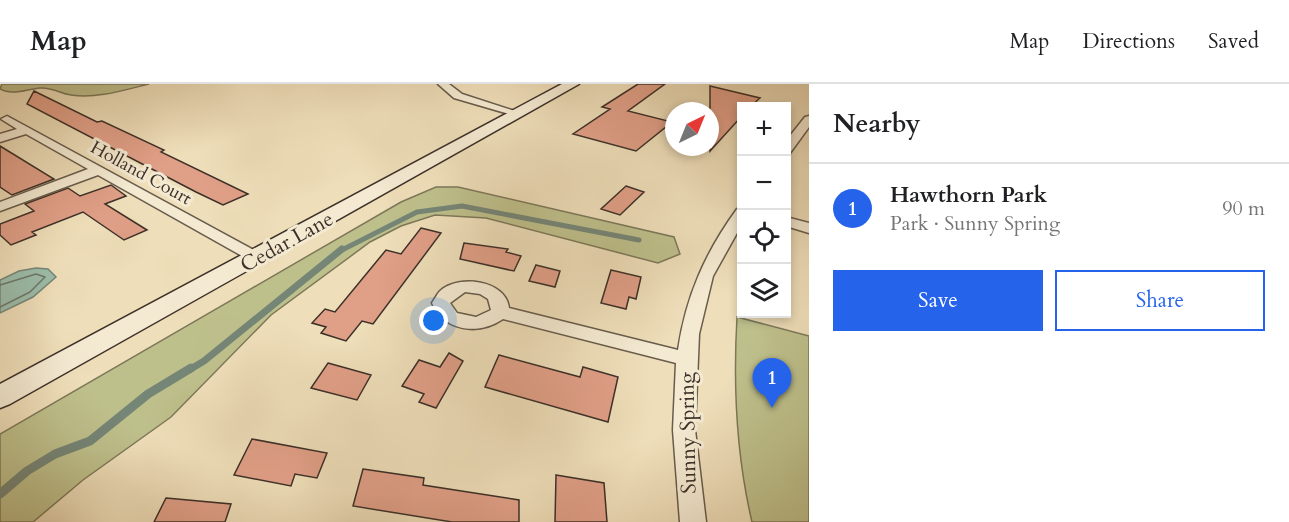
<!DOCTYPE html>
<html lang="en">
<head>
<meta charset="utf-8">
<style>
  body { margin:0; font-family:Cardo,serif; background:#f6f6f6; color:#202124 }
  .controls { position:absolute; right:18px; top:18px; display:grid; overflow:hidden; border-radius:0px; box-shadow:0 3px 9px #0003 }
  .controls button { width:54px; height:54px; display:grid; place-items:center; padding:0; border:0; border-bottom:2px solid #e0e0e0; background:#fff; color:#202124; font:30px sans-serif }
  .compass { position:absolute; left:665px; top:18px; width:54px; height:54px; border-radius:50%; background:#fff; box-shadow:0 3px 9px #0003; rotate:43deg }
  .you { position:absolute; left:434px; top:237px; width:21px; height:21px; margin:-15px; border:4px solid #fff; border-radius:50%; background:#1a73e8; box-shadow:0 0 0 9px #1a73e833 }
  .badge { display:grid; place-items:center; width:39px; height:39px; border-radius:50%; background:#2563eb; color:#fff; font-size:20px; font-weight:700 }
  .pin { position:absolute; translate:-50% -50px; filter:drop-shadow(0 2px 3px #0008) }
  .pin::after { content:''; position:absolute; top:32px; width:21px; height:18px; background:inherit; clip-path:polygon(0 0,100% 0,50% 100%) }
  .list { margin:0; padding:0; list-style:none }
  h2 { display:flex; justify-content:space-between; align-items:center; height:78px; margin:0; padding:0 24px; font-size:26px }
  h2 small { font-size:20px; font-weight:400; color:#757577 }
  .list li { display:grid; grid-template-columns:39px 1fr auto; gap:18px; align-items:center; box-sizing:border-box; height:90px; padding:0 24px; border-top:2px solid #e0e0e0 }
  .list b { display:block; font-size:22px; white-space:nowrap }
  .list p { margin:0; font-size:20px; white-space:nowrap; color:#757577 }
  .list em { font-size:20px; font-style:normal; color:#757577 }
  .actions { display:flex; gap:12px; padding:18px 24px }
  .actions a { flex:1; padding:14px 0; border:2px solid #2563eb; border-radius:0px; text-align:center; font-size:21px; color:#2563eb }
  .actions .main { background:#2563eb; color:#fff }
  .icon { flex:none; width:33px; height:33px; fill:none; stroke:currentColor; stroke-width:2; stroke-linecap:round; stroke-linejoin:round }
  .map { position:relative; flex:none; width:809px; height:438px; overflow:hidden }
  header { display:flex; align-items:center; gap:36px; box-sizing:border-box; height:84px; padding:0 30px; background:#fff; border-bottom:2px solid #e0e0e0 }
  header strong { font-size:28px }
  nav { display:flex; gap:33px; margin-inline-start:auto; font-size:21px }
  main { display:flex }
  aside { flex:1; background:#fff }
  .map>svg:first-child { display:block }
  .green { fill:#bec08c; stroke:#7d785a; stroke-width:1.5 }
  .water { fill:#9bbdaa; stroke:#758576; stroke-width:1.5 }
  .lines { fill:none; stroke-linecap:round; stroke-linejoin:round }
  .shore { stroke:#6c7669; stroke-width:1.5 }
  .stream-far2 { stroke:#758576; stroke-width:5 }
  .stream-far1 { stroke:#758576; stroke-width:7 }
  .stream { stroke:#758576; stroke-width:9 }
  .building { fill:#e09f87; stroke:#3c3028; stroke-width:1.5 }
  .minor-casing { stroke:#685c4c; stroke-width:3 }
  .secondary-casing { stroke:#3c3028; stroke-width:3 }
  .minor { fill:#f4ead2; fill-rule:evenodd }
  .secondary { fill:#f4ead2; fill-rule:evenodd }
  .labels { text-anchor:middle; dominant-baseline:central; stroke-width:6; stroke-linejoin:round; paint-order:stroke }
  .far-street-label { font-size:18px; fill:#3c3028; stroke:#f4ead2 }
  .street-label { font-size:21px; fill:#3c3028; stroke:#f4ead2 }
</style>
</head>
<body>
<header>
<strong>Map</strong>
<nav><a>Map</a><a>Directions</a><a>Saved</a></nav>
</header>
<main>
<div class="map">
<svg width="809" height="438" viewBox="0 0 809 438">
  <rect width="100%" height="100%" fill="#eedeb9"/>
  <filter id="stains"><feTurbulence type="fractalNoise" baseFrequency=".00333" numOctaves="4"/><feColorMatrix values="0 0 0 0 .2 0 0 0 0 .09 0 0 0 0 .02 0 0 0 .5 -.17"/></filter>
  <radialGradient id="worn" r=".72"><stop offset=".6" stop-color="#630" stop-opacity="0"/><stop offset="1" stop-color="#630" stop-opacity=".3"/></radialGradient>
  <!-- green -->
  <path class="green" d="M 2,0 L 149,0 C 124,6 97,15 71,11 C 60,10 53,3 40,4 C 27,5 12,12 0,5 Z
    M 436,103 L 458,103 L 674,153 L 680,170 L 658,179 L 486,134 L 435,131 L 401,142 L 370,158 L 271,231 L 171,333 L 83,396 L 33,438 L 0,438 L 0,350 L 401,118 Z
    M 737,233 L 809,252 L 809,438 L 752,438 C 736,370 733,302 737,233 Z"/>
  <!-- water -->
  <path class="water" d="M 36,184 L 48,185 L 56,193 L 33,213 L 0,229 L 0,196 L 19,187 Z"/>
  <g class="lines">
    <!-- shore -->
    <path class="shore" d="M 0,201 L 36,190 L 45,193 L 30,208 L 0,223"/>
    <!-- stream-far2 -->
    <path class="stream-far2" d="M 340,167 L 417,128 L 462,122 L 639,156"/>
    <!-- stream-far1 -->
    <path class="stream-far1" d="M 189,286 L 204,277 L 342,165"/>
    <!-- stream -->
    <path class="stream" d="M 0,410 L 27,387 L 55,370 L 90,357 L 148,310 L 191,284"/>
  </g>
  <!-- building -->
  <path class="building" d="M 638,0 L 665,0 L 628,27 L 672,38 L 636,67 L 573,50 L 610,25 L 602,23 Z
    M 710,2 L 760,14 L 751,22 L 741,22 L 741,33 L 710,67 Z
    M 34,7 L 97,38 L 102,37 L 164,66 L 161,68 L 248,110 L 223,121 L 196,108 L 27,20 Z
    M 0,62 L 54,95 L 12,111 L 0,103 Z
    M 111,101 L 126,112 L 105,120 L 147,146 L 124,156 L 83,128 L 32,148 L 36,151 L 11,161 L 0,151 L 0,140 L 34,127 L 25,120 L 68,104 L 80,112 Z
    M 626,102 L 644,108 L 620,131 L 601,125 Z
    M 421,144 L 441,149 L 373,240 L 362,237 L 346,257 L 321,249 L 326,243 L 312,239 L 325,225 L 335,228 L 386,166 L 401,170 Z
    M 464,159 L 508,165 L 506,168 L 521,172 L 514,187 L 460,175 Z
    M 536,181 L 560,187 L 555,203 L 529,197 Z
    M 611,186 L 641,193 L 636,215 L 629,213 L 626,225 L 601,219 Z
    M 449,269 L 463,277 L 436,324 L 419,318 L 424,310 L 402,302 L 419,276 L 440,283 Z
    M 499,271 L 580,293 L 583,283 L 618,293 L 608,338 L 485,303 Z
    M 328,279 L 371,291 L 357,316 L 311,304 Z
    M 252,355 L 327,369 L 317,394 L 295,390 L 291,402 L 234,391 Z
    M 363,385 L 424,394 L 423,401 L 519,416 L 519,438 L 452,438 L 353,422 Z
    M 556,391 L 604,399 L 607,438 L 555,438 Z
    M 166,414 L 231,420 L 225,438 L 154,438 Z"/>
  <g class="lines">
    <defs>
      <path id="minor" d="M 438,0 L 449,0 L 462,10 L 524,30 L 519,33 L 454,14 Z
        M 7,32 L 263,171 L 265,174 L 257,179 L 251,177 L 98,91 L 0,127 L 0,118 L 88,85 L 26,50 L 0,58 L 0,50 L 17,45 L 1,35 Z
        M 809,32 L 809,43 L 790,69 L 786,70 L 786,57 L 805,33 Z
        M 742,124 L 742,140 L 713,192 L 699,250 L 695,346 L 706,438 L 680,438 L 673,346 L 676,279 L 503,235 C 478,252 444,247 432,219 C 435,215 437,210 440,207 C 459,190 506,196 509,224 L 678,266 C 686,212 705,169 737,125 ZM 465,208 L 480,210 L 488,215 L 491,226 L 476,233 L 457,229 L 450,219 Z
        M 786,133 L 809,139 L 809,149 L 786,142 Z"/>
      <path id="secondary" d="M 562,0 L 579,0 L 10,320 L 0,324 L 0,300 Z"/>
    </defs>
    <!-- minor casing -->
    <use href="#minor" class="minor-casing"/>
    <!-- secondary casing -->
    <use href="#secondary" class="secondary-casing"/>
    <!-- minor -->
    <use href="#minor" class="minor"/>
    <!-- secondary -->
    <use href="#secondary" class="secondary"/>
  </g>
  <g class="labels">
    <!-- far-street labels -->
    <g class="far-street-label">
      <text transform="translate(141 89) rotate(29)">Holland Court</text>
    </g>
    <!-- street labels -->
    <g class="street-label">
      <text transform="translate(287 158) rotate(-29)">Cedar Lane</text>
      <text transform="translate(688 349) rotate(-91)">Sunny Spring</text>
    </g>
  </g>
  <rect width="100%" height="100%" filter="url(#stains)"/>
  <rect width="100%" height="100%" fill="url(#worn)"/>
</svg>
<div class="controls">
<button>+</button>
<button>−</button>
<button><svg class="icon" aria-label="locate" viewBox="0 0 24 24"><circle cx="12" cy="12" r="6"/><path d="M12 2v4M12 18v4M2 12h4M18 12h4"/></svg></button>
<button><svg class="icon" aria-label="layers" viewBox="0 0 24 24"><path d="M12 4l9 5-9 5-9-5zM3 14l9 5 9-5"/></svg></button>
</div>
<svg class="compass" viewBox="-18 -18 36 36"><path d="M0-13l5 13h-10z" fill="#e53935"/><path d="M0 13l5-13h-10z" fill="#757577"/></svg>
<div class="you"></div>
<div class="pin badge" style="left:772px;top:324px">1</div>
</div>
<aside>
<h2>Nearby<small></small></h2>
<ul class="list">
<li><span class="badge">1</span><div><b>Hawthorn Park</b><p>Park · Sunny Spring</p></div><em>90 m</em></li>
</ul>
<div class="actions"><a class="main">Save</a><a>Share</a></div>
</aside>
</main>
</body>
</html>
